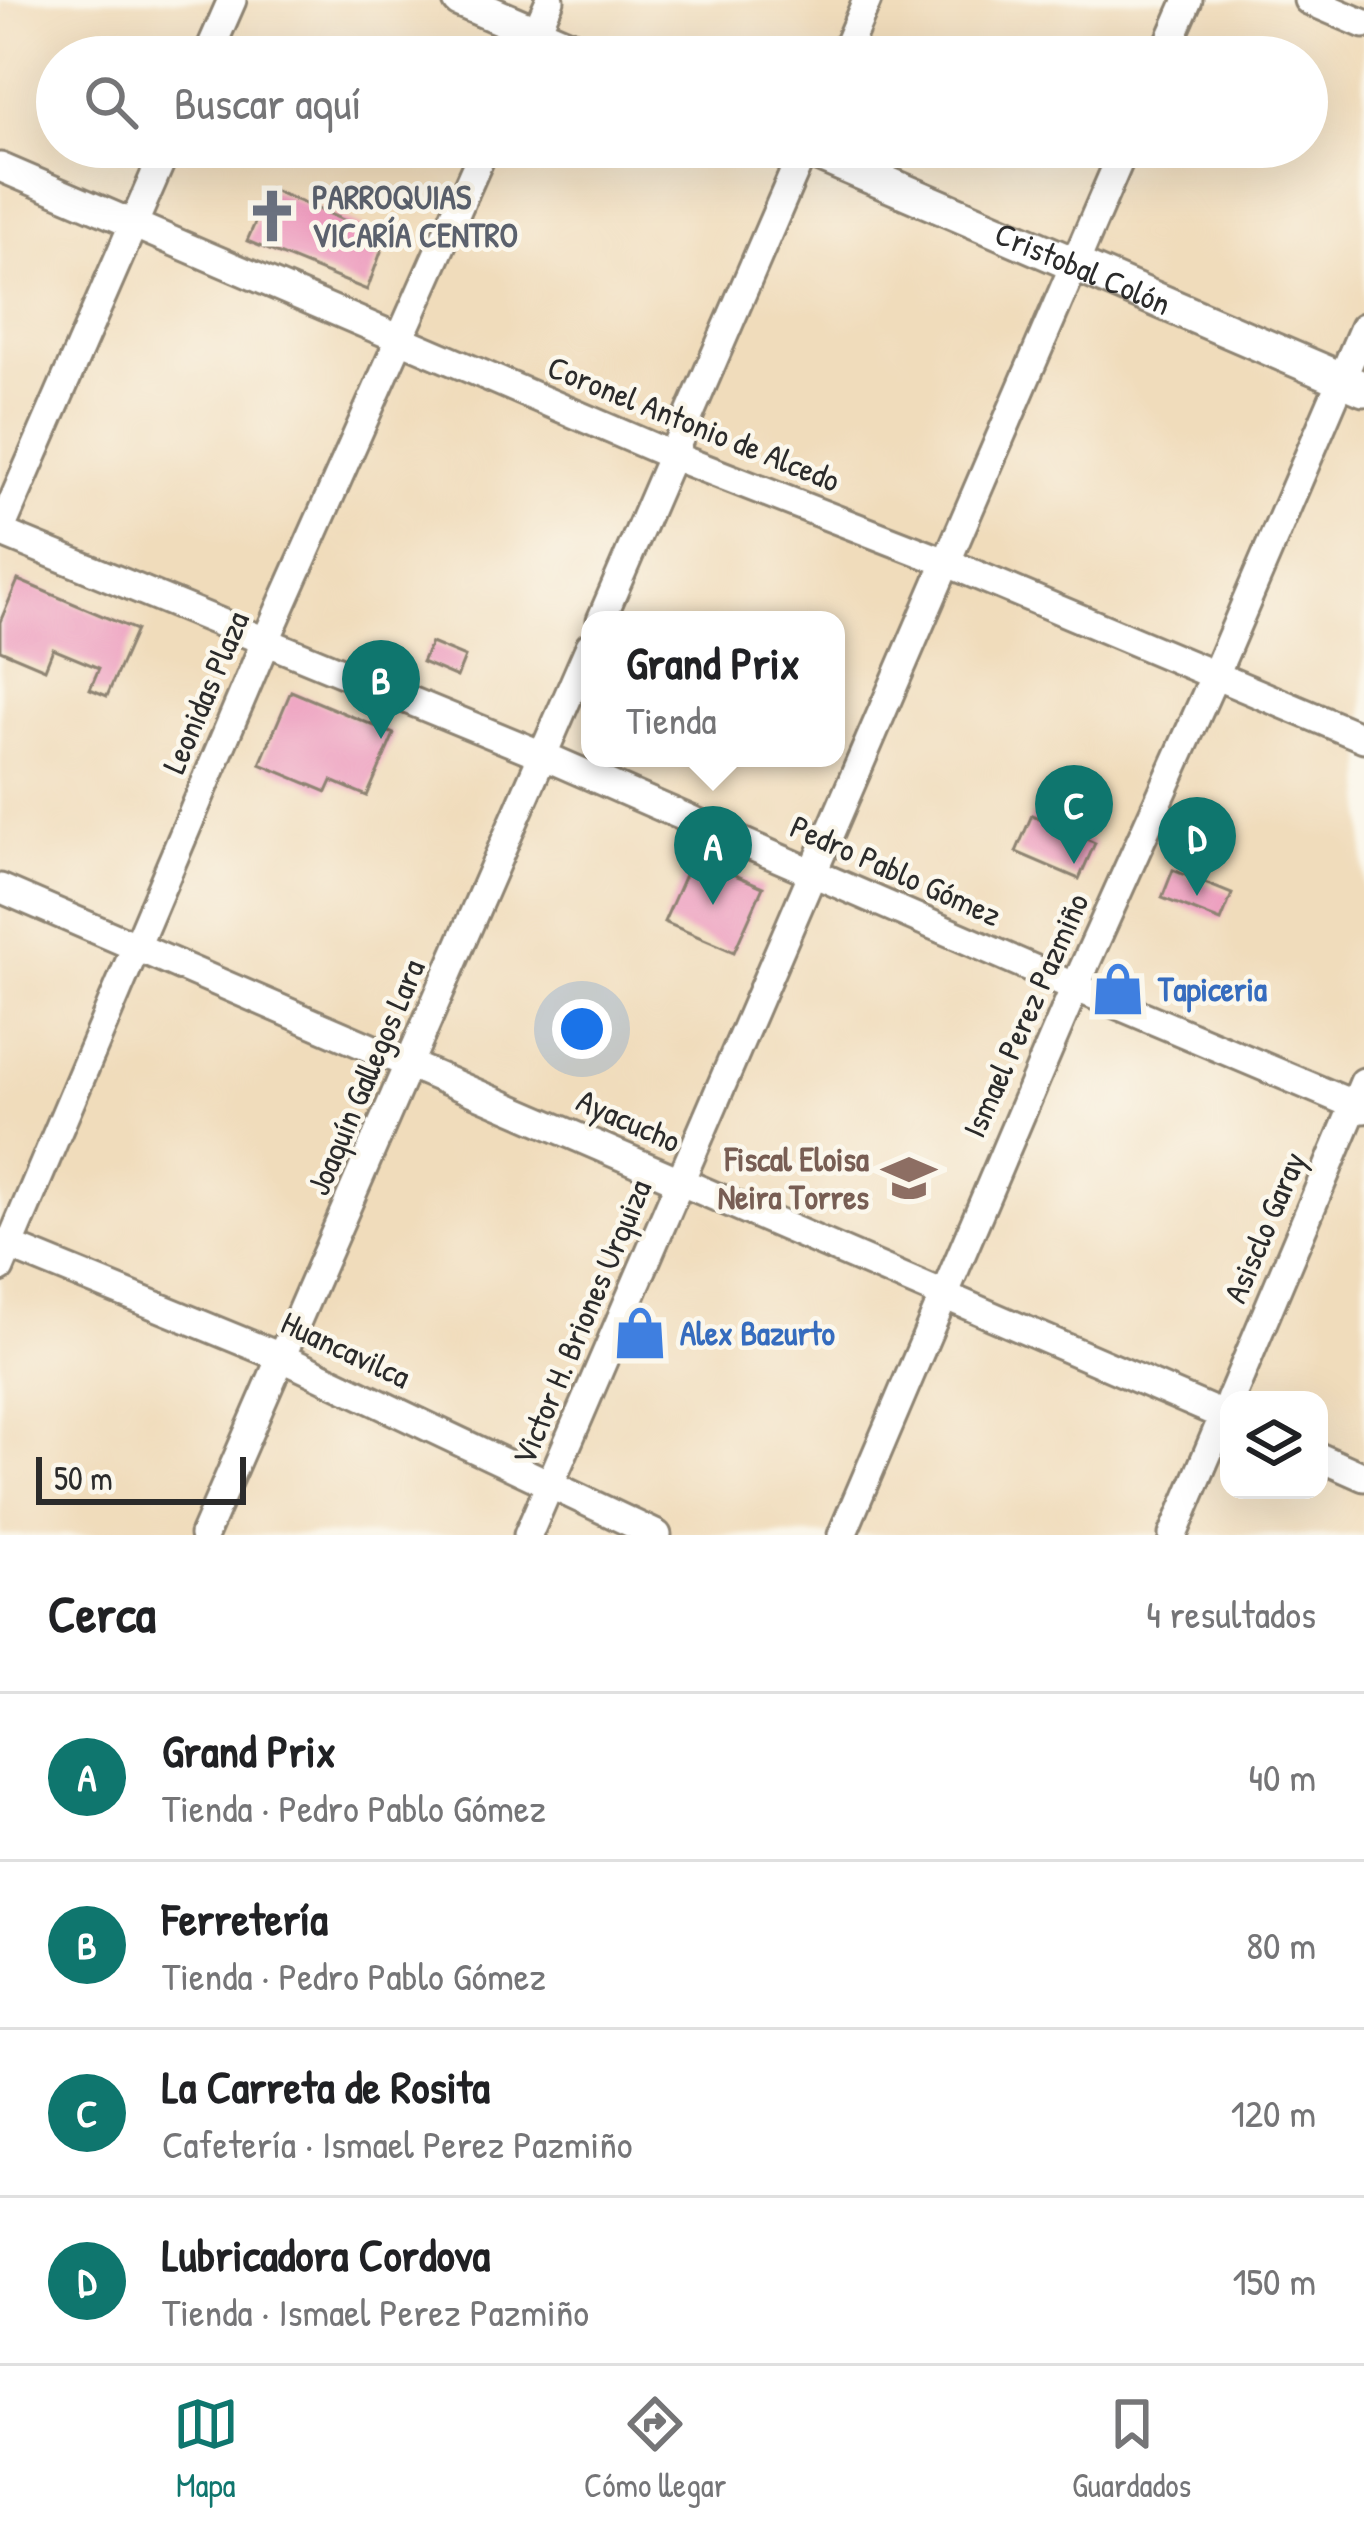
<!DOCTYPE html>
<html lang="es">
<head>
<meta charset="utf-8">
<style>
  body { margin:0; font-family:"Patrick Hand",sans-serif; background:#f2f2f2; color:#202124 }
  .controls { position:absolute; right:36px; bottom:36px; display:grid; overflow:hidden; border-radius:24px; box-shadow:0 12px 48px #0002 }
  .controls button { width:108px; height:108px; display:grid; place-items:center; padding:0; border:0; border-bottom:3px solid #e0e0e0; background:#fff; color:#202124; font:60px sans-serif }
  .scale { position:absolute; left:36px; bottom:30px; width:210px; box-sizing:border-box; padding-left:12px; border:6px solid #2b2b2b; border-top:0; font-size:33px; line-height:42px; white-space:nowrap; color:#2b2b2b; -webkit-text-stroke:9px #fbf7ec; paint-order:stroke }
  .you { position:absolute; left:582px; top:1029px; width:42px; height:42px; margin:-30px; border:9px solid #fff; border-radius:50%; background:#1a73e8; box-shadow:0 0 0 18px #1a73e833 }
  .badge { display:grid; place-items:center; width:78px; height:78px; border-radius:50%; background:#0f766e; color:#fff; font-size:39px; font-weight:700 }
  .pin { position:absolute; translate:-50% -99px; filter:drop-shadow(0 3px 6px #0008) }
  .pin::after { content:''; position:absolute; top:63px; width:42px; height:36px; background:inherit; clip-path:polygon(0 0,100% 0,50% 100%) }
  .popup { position:absolute; left:581px; top:611px; width:264px; height:156px; box-sizing:border-box; display:grid; place-content:center; border-radius:24px; background:#fff; filter:drop-shadow(0 3px 9px #0005); font-size:39px; white-space:nowrap; color:#757577 }
  .popup b { font-size:45px; color:#202124 }
  .popup::after { content:''; position:absolute; left:50%; top:100%; margin-left:-24px; border:24px solid transparent; border-top-color:#fff }
  .list { margin:0; padding:0; list-style:none }
  h2 { display:flex; justify-content:space-between; align-items:center; height:156px; margin:0; padding:0 48px; font-size:51px }
  h2 small { font-size:39px; font-weight:400; color:#757577 }
  .list li { display:grid; grid-template-columns:78px 1fr auto; gap:36px; align-items:center; box-sizing:border-box; height:168px; padding:0 48px; border-top:3px solid #e0e0e0 }
  .list b { display:block; font-size:45px; white-space:nowrap }
  .list p { margin:0; font-size:39px; white-space:nowrap; color:#757577 }
  .list em { font-size:39px; font-style:normal; color:#757577 }
  .icon { flex:none; width:66px; height:66px; fill:none; stroke:currentColor; stroke-width:2; stroke-linecap:round; stroke-linejoin:round }
  .map { position:relative; flex:none; width:1364px; height:1535px; overflow:hidden }
  .search { position:absolute; background:#fff; box-shadow:0 12px 48px #0002; left:36px; right:36px; top:36px; height:132px; display:flex; align-items:center; gap:30px; box-sizing:border-box; padding:0 42px; border-radius:66px; color:#757577; font-size:45px }
  .sheet { height:828px; background:#fff }
  nav { display:flex; justify-content:space-around; align-items:center; box-sizing:border-box; height:168px; border-top:3px solid #e0e0e0; background:#fff; font-size:33px; color:#757577 }
  nav a { display:grid; justify-items:center; gap:6px }
  nav .on { color:#0f766e }
  .map>svg:first-child { display:block }
  .building { fill:#ec98bc }
  .lines { fill:none; stroke-linecap:round; stroke-linejoin:round }
  .minor-casing { stroke:#8e8473; stroke-width:33 }
  .tertiary-casing { stroke:#8e8473; stroke-width:39 }
  .minor { stroke:#fff; stroke-width:27 }
  .tertiary { stroke:#fff; stroke-width:33 }
  .labels { text-anchor:middle; dominant-baseline:central; stroke-width:9; stroke-linejoin:round; paint-order:stroke }
  .worship-label { font-size:33px; font-weight:bold; fill:#5b616d; stroke:#fbf7ec; text-anchor:start }
  .street-label { font-size:33px; fill:#2b2b2b; stroke:#fbf7ec }
  .shop-label { font-size:33px; font-weight:bold; fill:#366cbe; stroke:#fbf7ec; text-anchor:start }
  .education-label { font-size:33px; font-weight:bold; fill:#785e54; stroke:#fbf7ec; text-anchor:end }
</style>
</head>
<body>
<div class="map">
<svg width="1364" height="1535" viewBox="0 0 1364 1535">
  <rect width="100%" height="100%" fill="#fbf7ec"/>
  <filter id="ink" filterUnits="userSpaceOnUse"><feTurbulence type="fractalNoise" baseFrequency=".00833" numOctaves="2"/><feDisplacementMap in="SourceGraphic" scale="24" xChannelSelector="R" yChannelSelector="G"/><feConvolveMatrix kernelMatrix="1 2 1 2 8 2 1 2 1" color-interpolation-filters="sRGB"/></filter>
  <filter id="wash" filterUnits="userSpaceOnUse"><feTurbulence type="fractalNoise" baseFrequency=".004" numOctaves="4" result="noise"/><feDisplacementMap in="SourceGraphic" scale="48" xChannelSelector="R" yChannelSelector="G"/><feGaussianBlur stdDeviation="2.7" result="paint"/><feColorMatrix in="noise" values="0 0 0 0 0 0 0 0 0 0 0 0 0 0 0 0 0 1.4 0 .05"/><feComposite in="paint" operator="in"/></filter>
  <g filter="url(#wash)">
    <rect width="100%" height="100%" fill="#f0dcbb"/>
    <g id="blocks">
      <!-- building -->
      <path class="building" d="M 270,189 L 386,238 L 367,290 L 247,241 Z
        M 18,580 L 136,630 L 107,696 L 90,689 L 99,668 L 53,649 L 45,669 L 0,650 L 0,622 Z
        M 431,643 L 465,657 L 457,677 L 422,662 Z
        M 291,691 L 394,734 L 367,796 L 332,781 L 327,792 L 260,764 Z
        M 1032,815 L 1095,843 L 1079,879 L 1016,852 Z
        M 693,857 L 763,887 L 734,952 L 664,922 Z
        M 1173,870 L 1232,894 L 1221,921 L 1162,898 Z"/>
    </g>
  </g>
  <g filter="url(#ink)">
    <use href="#blocks" fill-opacity="0" stroke="#8e8473" stroke-width="3"/>
    <g class="lines">
      <defs>
        <path id="minor" d="M 1308,0 L 1364,24
          M 207,57 L 232,0
          M 525,57 L 550,0
          M 843,57 L 867,0
          M 1163,57 L 1188,0
          M 0,167 L 673,456 L 948,563 L 1364,738
          M 0,531 L 167,147
          M 0,532 L 542,755 L 1075,987 L 1364,1109
          M 601,620 L 805,147
          M 0,888 C 410,1064 819,1242 1229,1418
          M 0,1242 L 283,1358 L 657,1535
          M 0,1268 L 266,640 L 485,147
          M 1230,1400 L 1364,1082
          M 1319,1457 L 1364,1477
          M 204,1535 L 590,646
          M 528,1535 L 1125,147
          M 842,1535 L 1075,987 L 1215,675 L 1364,327
          M 1173,1535 L 1229,1403"/>
        <g id="tertiary">
          <path d="M 460,0 L 592,57"/>
          <path id="s1" d="M 802,147 L 1364,389"/>
        </g>
      </defs>
      <!-- minor casing -->
      <use href="#minor" class="minor-casing"/>
      <!-- tertiary casing -->
      <use href="#tertiary" class="tertiary-casing"/>
      <!-- minor -->
      <use href="#minor" class="minor"/>
      <!-- tertiary -->
      <use href="#tertiary" class="tertiary"/>
    </g>
  </g>
  <!-- icons -->
  <defs>
    <symbol id="church-bare" viewBox="-9 -9 18 18"><path d="M-1.2-6h2.4v3.5h3.3v2.4h-3.3V6h-2.4V-.1h-3.3v-2.4h3.3Z" fill="#6b7280" stroke="#fbf7ec" stroke-width="2.5" paint-order="stroke"/></symbol>
    <symbol id="shop-bare" viewBox="-9 -9 18 18"><path d="M-5-2.5h2.3a2.7 3.5 0 0 1 5.4 0H5L5.5 6h-11ZM-1.5-2.5h3a1.5 2.3 0 0 0-3 0Z" fill="#3f7fe0" stroke="#fbf7ec" stroke-width="2.5" paint-order="stroke"/></symbol>
    <symbol id="school-bare" viewBox="-9 -9 18 18"><path d="M0-5L7-2L0 1L-7-2ZM-4 1L0 2.5L4 1V4Q0 6-4 4Z" fill="#8d6e63" stroke="#fbf7ec" stroke-width="2.5" paint-order="stroke"/></symbol>
  </defs>
  <g fill-rule="evenodd">
    <use href="#church-bare" x="234" y="178" width="76" height="76"/>
    <use href="#shop-bare" x="1080" y="951" width="76" height="76"/>
    <use href="#school-bare" x="871" y="1140" width="76" height="76"/>
    <use href="#shop-bare" x="602" y="1295" width="76" height="76"/>
  </g>
  <g class="labels">
    <!-- worship labels -->
    <g class="worship-label">
      <text x="312" y="197">PARROQUIAS<tspan x="312" dy="38">VICARÍA CENTRO</tspan></text>
    </g>
    <!-- street labels -->
    <g class="street-label">
      <text stroke="none"><textPath href="#s1" startOffset="306">Cristobal Colón</textPath></text>
      <text transform="translate(694 423) rotate(22)">Coronel Antonio de Alcedo</text>
      <text transform="translate(205 692) rotate(-67)">Leonidas Plaza</text>
      <text transform="translate(896 870) rotate(24)">Pedro Pablo Gómez</text>
      <text transform="translate(1025 1015) rotate(-66)">Ismael Perez Pazmiño</text>
      <text transform="translate(365 1077) rotate(-67)">Joaquín Gallegos Lara</text>
      <text transform="translate(629 1120) rotate(24)">Ayacucho</text>
      <text transform="translate(1264 1227) rotate(-67)">Asisclo Garay</text>
      <text transform="translate(581 1322) rotate(-67)">Victor H. Briones Urquiza</text>
      <text transform="translate(346 1349) rotate(25)">Huancavilca</text>
    </g>
    <!-- shop labels -->
    <g class="shop-label">
      <text x="1158" y="989">Tapiceria</text>
      <text x="680" y="1333">Alex Bazurto</text>
    </g>
    <!-- education labels -->
    <g class="education-label">
      <text x="869" y="1159">Fiscal Eloisa<tspan x="869" dy="38">Neira Torres</tspan></text>
    </g>
  </g>
</svg>
<div class="controls">
<button><svg class="icon" aria-label="layers" viewBox="0 0 24 24"><path d="M12 4l9 5-9 5-9-5zM3 14l9 5 9-5"/></svg></button>
</div>
<div class="scale">50 m</div>
<div class="you"></div>
<div class="pin badge" style="left:713px;top:905px">A</div>
<div class="popup"><b>Grand Prix</b>Tienda</div>
<div class="pin badge" style="left:381px;top:739px">B</div>
<div class="pin badge" style="left:1074px;top:864px">C</div>
<div class="pin badge" style="left:1197px;top:896px">D</div>
<div class="search"><svg class="icon" aria-label="search" viewBox="0 0 24 24"><circle cx="10" cy="10" r="6"/><path d="M15 15l6 6"/></svg>Buscar aquí</div>
</div>
<section class="sheet">
<h2>Cerca<small>4 resultados</small></h2>
<ul class="list">
<li><span class="badge">A</span><div><b>Grand Prix</b><p>Tienda · Pedro Pablo Gómez</p></div><em>40 m</em></li>
<li><span class="badge">B</span><div><b>Ferretería</b><p>Tienda · Pedro Pablo Gómez</p></div><em>80 m</em></li>
<li><span class="badge">C</span><div><b>La Carreta de Rosita</b><p>Cafetería · Ismael Perez Pazmiño</p></div><em>120 m</em></li>
<li><span class="badge">D</span><div><b>Lubricadora Cordova</b><p>Tienda · Ismael Perez Pazmiño</p></div><em>150 m</em></li>
</ul>
</section>
<nav>
<a class="on"><svg class="icon" aria-label="map" viewBox="0 0 24 24"><path d="M3 6l6-2 6 2 6-2v14l-6 2-6-2-6 2zM9 4v14M15 6v14"/></svg>Mapa</a>
<a><svg class="icon" aria-label="directions" viewBox="0 0 24 24"><path d="M12 3l9 9-9 9-9-9zM9 14v-3h6M13 9l2 2-2 2"/></svg>Cómo llegar</a>
<a><svg class="icon" aria-label="saved" viewBox="0 0 24 24"><path d="M7 4h10v16l-5-4-5 4z"/></svg>Guardados</a>
</nav>
</body>
</html>
